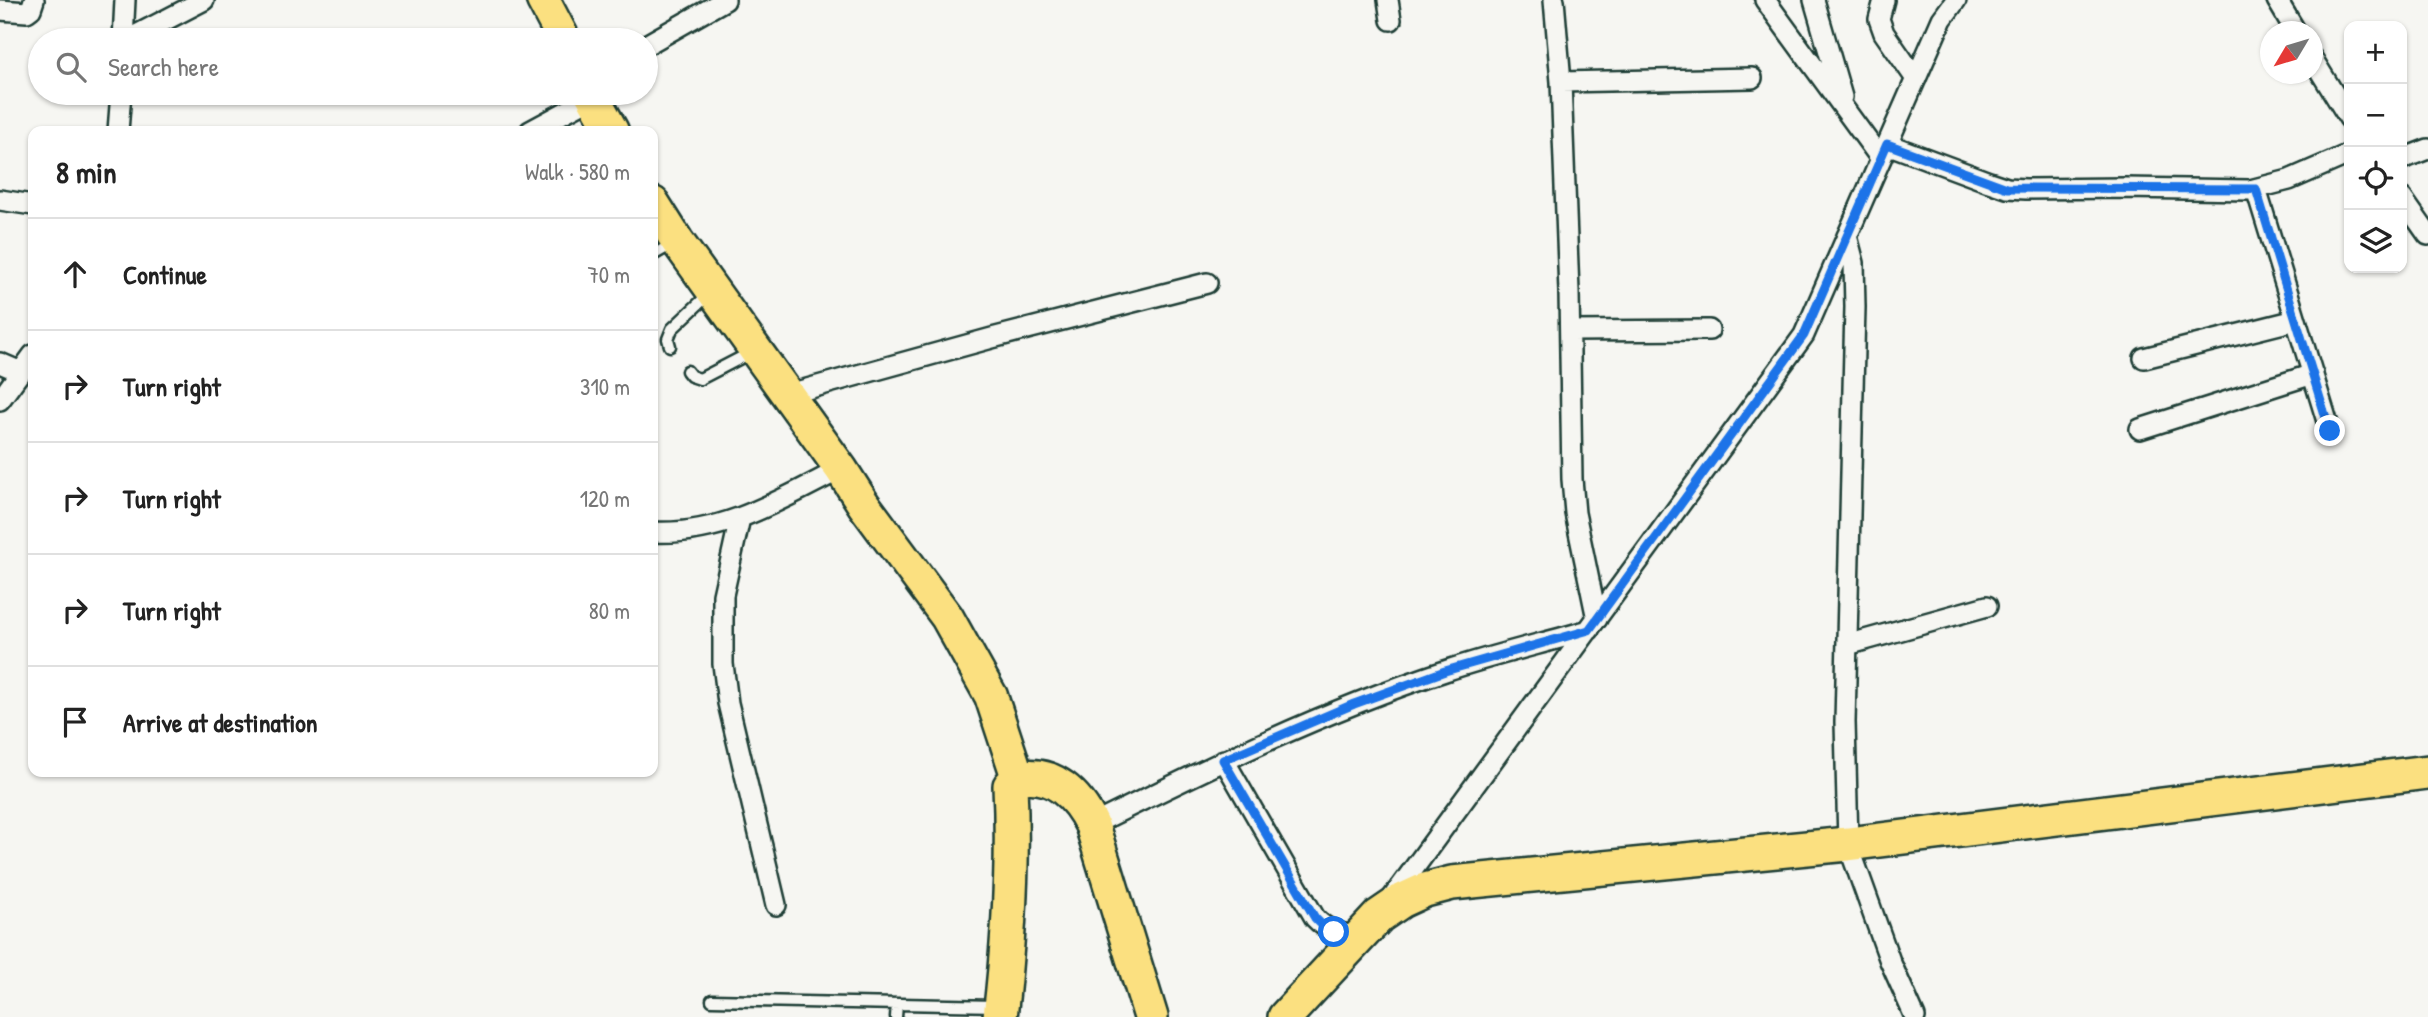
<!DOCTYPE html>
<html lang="en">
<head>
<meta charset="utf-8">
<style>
  body { margin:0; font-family:"Patrick Hand",sans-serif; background:#f2f2f2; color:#222 }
  .controls { position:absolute; right:21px; top:21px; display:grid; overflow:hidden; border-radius:14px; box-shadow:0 2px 5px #0004 }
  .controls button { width:63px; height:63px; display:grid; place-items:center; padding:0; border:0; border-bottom:2px solid #e0e0e0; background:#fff; color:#222; font:35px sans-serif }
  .compass { position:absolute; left:2260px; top:21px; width:63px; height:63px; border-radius:50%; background:#fff; box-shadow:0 2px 5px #0004; rotate:232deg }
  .stop { position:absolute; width:21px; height:21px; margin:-16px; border:5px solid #1a73e8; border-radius:50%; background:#fff }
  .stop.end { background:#1a73e8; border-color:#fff; box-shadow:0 2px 7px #0008 }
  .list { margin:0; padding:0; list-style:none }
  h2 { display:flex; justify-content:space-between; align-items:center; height:91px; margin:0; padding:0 28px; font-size:30px }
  h2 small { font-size:23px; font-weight:400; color:#767676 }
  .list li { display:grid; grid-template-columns:46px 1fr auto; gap:21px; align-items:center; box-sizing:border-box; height:112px; padding:0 28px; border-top:2px solid #e0e0e0 }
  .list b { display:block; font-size:26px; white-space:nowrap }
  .list em { font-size:23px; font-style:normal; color:#767676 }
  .icon { flex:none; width:38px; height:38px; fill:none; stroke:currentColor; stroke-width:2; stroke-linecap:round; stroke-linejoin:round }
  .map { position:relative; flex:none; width:2428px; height:1017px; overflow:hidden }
  .search { position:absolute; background:#fff; box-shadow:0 2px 5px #0004; left:28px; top:28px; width:630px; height:77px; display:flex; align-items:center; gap:18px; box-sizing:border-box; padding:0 24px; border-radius:38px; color:#767676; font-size:26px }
  .panel { position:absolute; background:#fff; box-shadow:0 2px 5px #0004; left:28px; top:126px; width:630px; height:651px; border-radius:14px }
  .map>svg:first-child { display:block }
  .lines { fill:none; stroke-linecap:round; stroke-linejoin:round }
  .service-casing { stroke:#1f3d34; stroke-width:15 }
  .minor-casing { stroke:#1f3d34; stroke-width:24 }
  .primary-casing { stroke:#1f3d34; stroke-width:37 }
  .trunk-casing { stroke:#1f3d34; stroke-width:38 }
  .service { stroke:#f6f6f2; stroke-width:10 }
  .minor { stroke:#f6f6f2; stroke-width:19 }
  .primary { stroke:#fbe080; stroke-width:32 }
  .trunk { stroke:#fbe080; stroke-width:33 }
  .route { stroke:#1a73e8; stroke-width:9 }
</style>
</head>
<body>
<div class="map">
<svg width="2428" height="1017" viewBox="0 0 2428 1017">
  <rect width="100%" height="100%" fill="#f6f6f2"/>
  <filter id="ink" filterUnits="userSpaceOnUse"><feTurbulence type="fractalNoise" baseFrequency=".0143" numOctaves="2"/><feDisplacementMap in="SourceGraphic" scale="14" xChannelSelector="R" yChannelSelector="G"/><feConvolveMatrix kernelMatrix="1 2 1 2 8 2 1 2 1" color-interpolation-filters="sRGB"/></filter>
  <g filter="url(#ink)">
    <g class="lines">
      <defs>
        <path id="service" d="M 653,255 L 674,243
          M 670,346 L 668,339 L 672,329 L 709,294
          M 687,371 L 691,376 L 700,379 L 752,352
          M 712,1000 L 997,1006
          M 896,1017 L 897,1004"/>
        <path id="minor" d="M 1388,0 L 1391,20
          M 1554,0 L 1561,82 L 1569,292 L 1572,479 L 1575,513 L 1597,619
          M 1765,0 L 1881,159
          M 1814,0 L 1842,97
          M 1884,0 L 1879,19 L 1884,33 L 1916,79
          M 2277,0 L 2296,32
          M 0,10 L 27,12 L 31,9 L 34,0
          M 123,40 L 125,0
          M 127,40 L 204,0
          M 646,45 L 725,0
          M 2312,58 L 2349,118
          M 1561,82 L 1752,78
          M 118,131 L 121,93
          M 530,131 L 593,97
          M 1887,144 L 1989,182 L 2007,188 L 2026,189 L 2125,188 L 2250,190 L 2289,180 L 2349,154
          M 2402,159 L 2428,149
          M 2256,189 L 2330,431
          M 2402,198 L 2428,235
          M 0,200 L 33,205
          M 1847,236 L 1854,263 L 1855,307 L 1845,722 L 1848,844 L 1890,961 L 1915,1017
          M 1570,331 L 1709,330
          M 2144,358 L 2296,320
          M 0,363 L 21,372
          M 789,394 L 992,338 L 1207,283
          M 0,400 L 33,355
          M 2140,429 L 2313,374
          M 740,518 L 723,595 L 723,664 L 728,703 L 776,905
          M 653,532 C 722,536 782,499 841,469
          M 1847,645 L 1987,606
          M 1224,760 L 1315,918 C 1328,932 1342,934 1359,937
          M 1092,825 C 1207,768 1323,711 1445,671 C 1492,655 1541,644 1589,630
          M 1390,901 L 1804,335 L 1942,19 L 1956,0"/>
        <path id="primary" d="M 543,0 L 564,40
          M 591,93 L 612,131
          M 653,203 L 677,241 L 841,469 L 864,505 L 947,617 L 991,696 L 1018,778"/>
        <path id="trunk" d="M 1000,1017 C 1009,939 1014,864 1010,786 L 1018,778 C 1053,770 1078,796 1092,825 L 1151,1017
          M 1285,1017 L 1379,916 L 1401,901 L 1425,890 L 1452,883 L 1848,844 L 2428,772"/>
      </defs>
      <!-- service casing -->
      <use href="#service" class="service-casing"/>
      <!-- minor casing -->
      <use href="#minor" class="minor-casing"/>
      <!-- primary casing -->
      <use href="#primary" class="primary-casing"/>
      <!-- trunk casing -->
      <use href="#trunk" class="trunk-casing"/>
      <!-- service -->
      <use href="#service" class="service"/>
      <!-- minor -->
      <use href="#minor" class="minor"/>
      <!-- primary -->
      <use href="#primary" class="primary"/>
      <!-- trunk -->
      <use href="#trunk" class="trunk"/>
    </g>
  </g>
  <g class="lines" filter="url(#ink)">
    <!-- route -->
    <path class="route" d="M 1334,932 L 1323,926 L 1315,918 L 1223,760 L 1354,704 L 1445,671 L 1589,630 L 1804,335 L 1887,144 L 2007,188 L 2256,189 L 2330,431"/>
  </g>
</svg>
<div class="controls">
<button>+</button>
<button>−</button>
<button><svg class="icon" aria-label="locate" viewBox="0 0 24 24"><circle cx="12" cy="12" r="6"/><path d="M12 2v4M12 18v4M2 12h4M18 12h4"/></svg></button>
<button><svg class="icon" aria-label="layers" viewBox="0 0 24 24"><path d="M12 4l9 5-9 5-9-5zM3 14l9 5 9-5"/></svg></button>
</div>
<svg class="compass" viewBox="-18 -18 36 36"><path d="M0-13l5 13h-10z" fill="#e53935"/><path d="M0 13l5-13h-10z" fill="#767676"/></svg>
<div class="stop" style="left:1334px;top:932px"></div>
<div class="stop end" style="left:2330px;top:431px"></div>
<div class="search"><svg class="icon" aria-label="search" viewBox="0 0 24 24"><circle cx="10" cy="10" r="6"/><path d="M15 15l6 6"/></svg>Search here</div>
<section class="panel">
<h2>8 min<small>Walk · 580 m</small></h2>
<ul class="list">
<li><svg class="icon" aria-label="ahead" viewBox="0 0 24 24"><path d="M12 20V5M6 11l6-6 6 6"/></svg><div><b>Continue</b></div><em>70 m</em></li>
<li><svg class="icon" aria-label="right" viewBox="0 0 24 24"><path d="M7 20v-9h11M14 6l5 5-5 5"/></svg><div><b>Turn right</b></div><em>310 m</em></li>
<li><svg class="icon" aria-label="right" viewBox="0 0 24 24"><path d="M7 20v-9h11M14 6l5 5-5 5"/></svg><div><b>Turn right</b></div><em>120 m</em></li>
<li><svg class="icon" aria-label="right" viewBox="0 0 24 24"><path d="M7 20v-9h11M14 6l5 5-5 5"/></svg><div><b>Turn right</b></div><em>80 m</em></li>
<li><svg class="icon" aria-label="arrive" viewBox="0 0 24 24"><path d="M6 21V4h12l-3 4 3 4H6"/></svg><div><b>Arrive at destination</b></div></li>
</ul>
</section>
</div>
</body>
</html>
